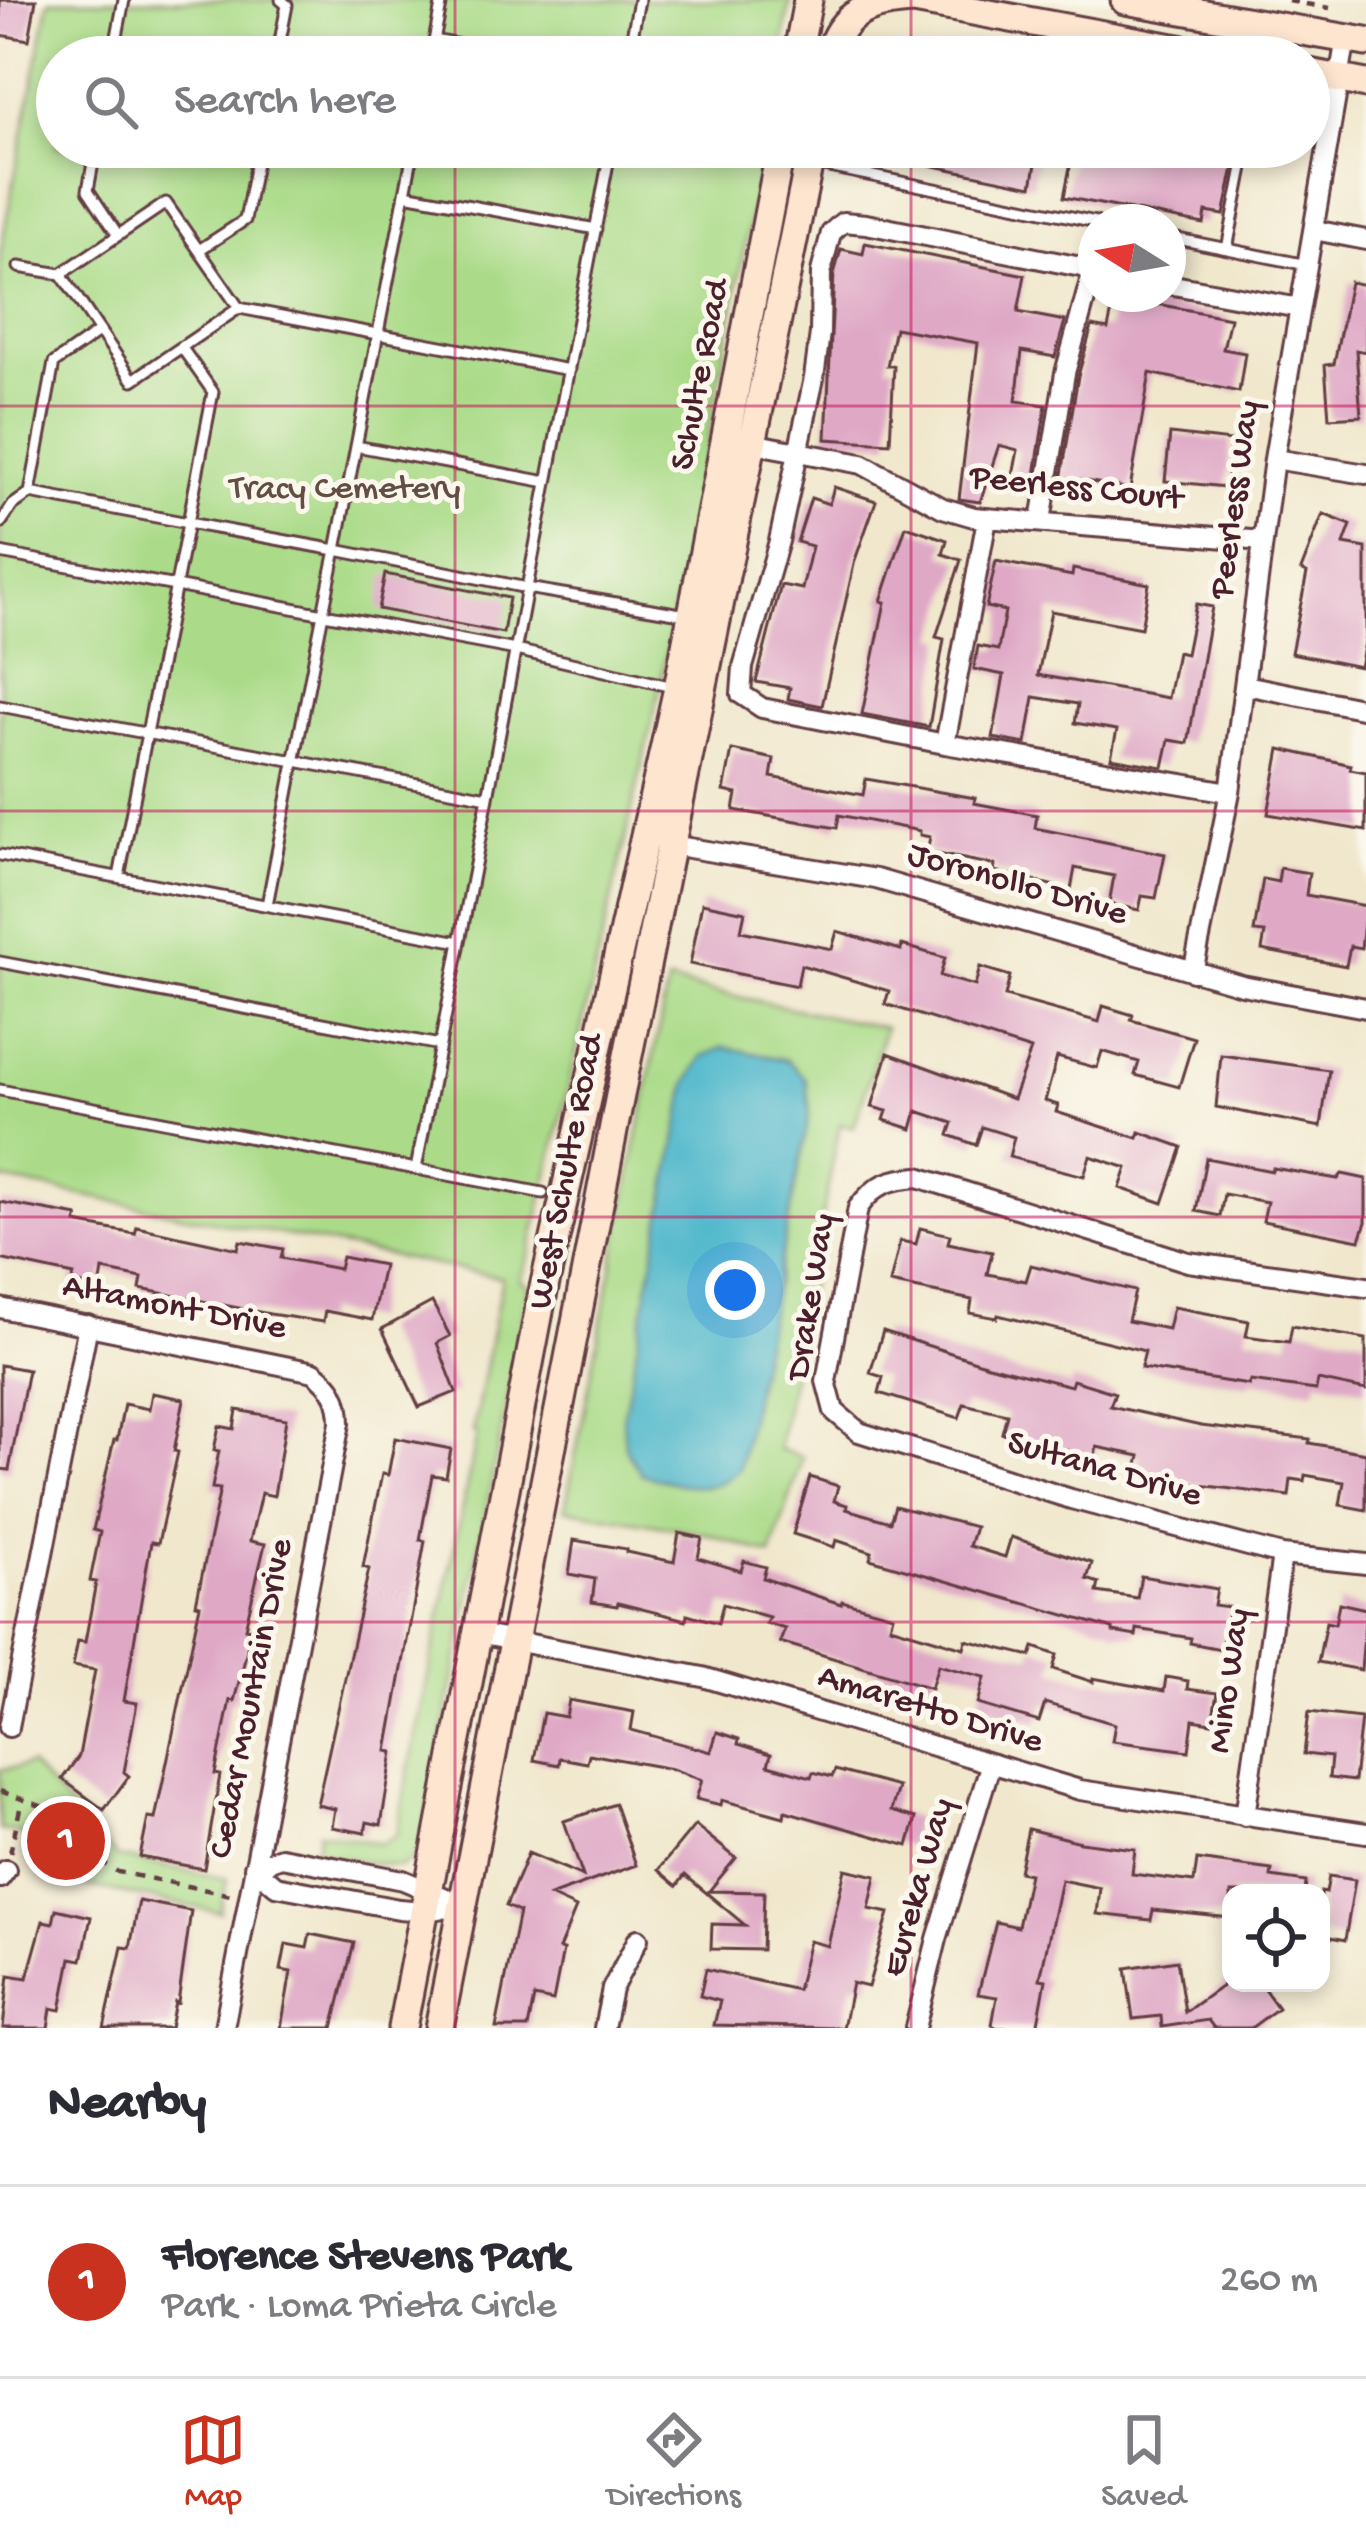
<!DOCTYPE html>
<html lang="en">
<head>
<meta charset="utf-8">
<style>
  body { margin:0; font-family:"Gochi Hand",sans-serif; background:#f2f2f3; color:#2b2b33 }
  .controls { position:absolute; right:36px; bottom:36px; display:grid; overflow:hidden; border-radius:24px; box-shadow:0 6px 18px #0003 }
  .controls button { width:108px; height:108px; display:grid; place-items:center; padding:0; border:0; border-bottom:3px solid #e1e1e2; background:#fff; color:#2b2b33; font:60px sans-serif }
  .compass { position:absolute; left:1078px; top:204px; width:108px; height:108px; border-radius:50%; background:#fff; box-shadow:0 6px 18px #0003; rotate:281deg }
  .you { position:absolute; left:735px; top:1290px; width:42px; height:42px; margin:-30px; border:9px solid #fff; border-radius:50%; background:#1a73e8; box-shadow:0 0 0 18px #1a73e833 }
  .badge { display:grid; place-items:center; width:78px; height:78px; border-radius:50%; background:#c8321e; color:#fff; font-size:39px; font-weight:700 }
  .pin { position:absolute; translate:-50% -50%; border:6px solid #fff; box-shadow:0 3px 12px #0006 }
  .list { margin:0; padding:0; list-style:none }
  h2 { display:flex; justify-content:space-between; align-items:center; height:156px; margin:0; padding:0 48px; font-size:51px }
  h2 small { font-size:39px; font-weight:400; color:#7c7c81 }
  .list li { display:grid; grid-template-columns:78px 1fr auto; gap:36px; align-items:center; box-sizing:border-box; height:192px; padding:0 48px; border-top:3px solid #e1e1e2 }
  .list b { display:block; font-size:45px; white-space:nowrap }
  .list p { margin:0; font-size:39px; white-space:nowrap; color:#7c7c81 }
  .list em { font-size:39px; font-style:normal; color:#7c7c81 }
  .icon { flex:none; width:66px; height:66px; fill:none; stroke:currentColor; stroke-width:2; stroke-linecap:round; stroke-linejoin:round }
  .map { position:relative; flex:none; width:1366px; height:2028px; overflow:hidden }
  .search { position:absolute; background:#fff; box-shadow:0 6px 18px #0003; left:36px; right:36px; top:36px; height:132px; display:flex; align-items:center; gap:30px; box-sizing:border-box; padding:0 42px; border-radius:66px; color:#7c7c81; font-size:45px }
  .sheet { height:348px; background:#fff }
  nav { display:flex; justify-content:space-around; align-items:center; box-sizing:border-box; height:168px; border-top:3px solid #e1e1e2; background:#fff; font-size:33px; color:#7c7c81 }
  nav a { display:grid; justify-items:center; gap:6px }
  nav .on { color:#c8321e }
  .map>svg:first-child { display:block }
  .green { fill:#abdb89; stroke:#7a7d5a; stroke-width:3 }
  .water { fill:#4db7cb; stroke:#4c6b7b; stroke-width:3 }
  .building { fill:#dfa9c6 }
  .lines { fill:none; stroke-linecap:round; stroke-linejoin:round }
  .lane-casing { stroke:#633d43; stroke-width:15 }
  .street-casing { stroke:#633d43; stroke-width:24 }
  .secondary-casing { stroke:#633d43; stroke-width:33 }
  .path { stroke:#633d43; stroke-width:4.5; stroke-dasharray:9 9; stroke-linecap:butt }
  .lane { stroke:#fff; stroke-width:9 }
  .street { stroke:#fff; stroke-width:18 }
  .secondary { stroke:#fde5d0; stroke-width:27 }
  .grid { fill:none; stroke:#c2185b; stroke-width:3; stroke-opacity:0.55 }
  .labels { text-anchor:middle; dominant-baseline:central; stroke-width:10; stroke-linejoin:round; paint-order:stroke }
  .street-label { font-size:36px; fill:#4a1f2b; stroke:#fbf7ec }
  .park-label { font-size:36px; fill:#624e42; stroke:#fbf7ec }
</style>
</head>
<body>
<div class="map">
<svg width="1366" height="2028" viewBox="0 0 1366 2028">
  <rect width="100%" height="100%" fill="#fbf7ec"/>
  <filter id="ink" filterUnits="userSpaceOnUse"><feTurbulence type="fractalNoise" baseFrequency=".00833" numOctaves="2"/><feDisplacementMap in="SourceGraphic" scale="24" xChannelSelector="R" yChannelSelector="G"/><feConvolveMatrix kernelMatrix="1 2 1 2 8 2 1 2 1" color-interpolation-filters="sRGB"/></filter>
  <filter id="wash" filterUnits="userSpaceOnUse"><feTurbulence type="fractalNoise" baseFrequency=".004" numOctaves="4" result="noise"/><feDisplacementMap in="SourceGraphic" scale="48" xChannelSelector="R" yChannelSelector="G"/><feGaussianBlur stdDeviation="2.7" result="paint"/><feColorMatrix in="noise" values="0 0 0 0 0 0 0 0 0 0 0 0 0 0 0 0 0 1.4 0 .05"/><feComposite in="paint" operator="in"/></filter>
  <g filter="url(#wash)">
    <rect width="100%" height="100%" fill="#f0e7cc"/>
    <!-- green -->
    <path class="green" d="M 49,0 L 790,0 L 781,57 L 57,57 L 57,147 L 764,147 L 659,692 L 530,1253 L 520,1280 L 529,1286 L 422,1842 L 416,1856 L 400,1867 L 315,1854 L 319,1832 L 381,1844 L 396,1835 L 477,1435 L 473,1433 L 502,1278 L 0,1179 L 0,253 Z
      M 668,982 L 885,1028 L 854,1127 L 840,1124 L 778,1449 L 803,1457 L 771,1555 L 705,1533 L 565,1509 Z
      M 30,1765 L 117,1857 L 227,1879 L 220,1912 L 43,1878 C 45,1849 29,1831 0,1830 L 0,1770 Z"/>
    <!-- water -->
    <path class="water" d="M 724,1047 L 787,1060 L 806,1079 L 810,1112 L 739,1469 C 711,1499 678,1483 641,1474 L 625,1447 L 623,1418 L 687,1084 L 702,1057 Z"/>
    <g id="blocks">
      <!-- building -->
      <path class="building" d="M 0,0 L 36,0 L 29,40 L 0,35 Z
        M 881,147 L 1039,147 L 1032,186 L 880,155 Z
        M 1074,147 L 1134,147 L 1178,156 L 1180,147 L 1236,158 L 1224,215 L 1206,212 L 1204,224 L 1064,197 Z
        M 865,243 L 1025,275 L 1018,312 L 1065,321 L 1055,357 L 1022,351 L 1016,401 L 1046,405 L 1032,494 L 1010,491 L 1018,450 L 999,445 L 980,502 L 959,499 L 978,343 L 895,328 L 887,366 L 894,366 L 890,443 L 826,439 L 834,274 L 841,249 L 863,254 Z
        M 1350,282 L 1366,285 L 1366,352 L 1356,350 L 1361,416 L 1329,418 L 1325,365 L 1334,364 Z
        M 1115,296 L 1230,318 L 1223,349 L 1245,353 L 1239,392 L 1150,373 L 1130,489 L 1081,480 L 1079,490 L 1060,487 L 1078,376 L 1092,326 L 1108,329 Z
        M 1170,434 L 1231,441 L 1226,487 L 1165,481 Z
        M 834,487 L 876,501 L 855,560 L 822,706 L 788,699 L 790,688 L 756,682 L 781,585 L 802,589 L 812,546 L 797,542 L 811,498 L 829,504 Z
        M 1323,514 L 1351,525 L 1344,544 L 1366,548 L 1366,637 L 1360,667 L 1291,653 L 1307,573 L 1301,570 Z
        M 906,526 L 947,540 L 943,554 L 961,560 L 936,637 L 944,639 L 929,727 L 862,714 L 885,602 L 881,601 Z
        M 996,561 L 1072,576 L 1073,569 L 1149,584 L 1141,628 L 1051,611 L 1038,675 L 1168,698 L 1177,652 L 1186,654 L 1196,604 L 1212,607 L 1188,743 L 1169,740 L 1163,767 L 1111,758 L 1117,730 L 1075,723 L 1078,704 L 1034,697 L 1026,744 L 993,738 L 1004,675 L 974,669 L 978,646 L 998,650 L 1005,611 L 986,607 Z
        M 385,574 L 509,598 L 503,633 L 378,609 Z
        M 1280,749 L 1351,765 L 1350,769 L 1366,772 L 1366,831 L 1268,814 Z
        M 732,750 L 774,759 L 771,777 L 863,795 L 866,779 L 975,798 L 974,803 L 1037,815 L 1035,828 L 1165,854 L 1156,898 L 1142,896 L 1139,910 L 1109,904 L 1114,876 L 1075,868 L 1071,890 L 994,871 L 995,865 L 927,852 L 930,837 L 920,835 L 920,831 L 839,815 L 837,828 L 734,810 L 737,794 L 724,791 Z
        M 1280,868 L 1309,873 L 1306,895 L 1366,906 L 1361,948 L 1350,946 L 1346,966 L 1262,950 L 1265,933 L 1254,932 L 1263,879 L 1278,882 Z
        M 702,903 L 745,912 L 741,931 L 832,949 L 837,931 L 901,950 L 902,945 L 945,958 L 940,976 L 975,986 L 980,967 L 1010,976 L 1005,996 L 1099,1022 L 1103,1006 L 1133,1015 L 1131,1020 L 1194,1038 L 1179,1087 L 1135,1075 L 1139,1062 L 1102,1051 L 1097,1068 L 1057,1057 L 1045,1101 L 1058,1105 L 1056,1112 L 1138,1138 L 1140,1132 L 1182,1147 L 1163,1203 L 1120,1188 L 1127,1168 L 1090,1156 L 1084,1176 L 1009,1157 L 1014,1137 L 982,1127 L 976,1145 L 949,1135 L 953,1123 L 917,1111 L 912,1129 L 884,1120 L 887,1111 L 872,1107 L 888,1053 L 1013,1099 L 1031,1050 L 885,1004 L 889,991 L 801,965 L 797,986 L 690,964 Z
        M 1221,1055 L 1329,1070 L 1321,1127 L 1216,1107 Z
        M 1206,1158 L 1272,1171 L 1273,1168 L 1338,1179 L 1342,1174 L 1366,1179 L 1366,1222 L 1360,1240 L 1263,1221 L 1267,1202 L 1224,1194 L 1220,1216 L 1196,1211 Z
        M 0,1202 L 78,1216 L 76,1223 L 135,1234 L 137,1227 L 238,1249 L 240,1241 L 283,1249 L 281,1258 L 339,1269 L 342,1257 L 383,1265 L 372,1320 L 325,1311 L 323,1322 L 270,1314 L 140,1289 L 142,1278 L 103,1270 L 100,1288 L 72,1283 L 74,1275 L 0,1259 Z
        M 920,1228 L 950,1235 L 948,1243 L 992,1252 L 987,1274 L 1026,1281 L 1031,1265 L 1135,1291 L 1128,1321 L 1168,1329 L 1173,1307 L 1249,1321 L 1246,1336 L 1289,1342 L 1292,1326 L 1366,1339 L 1366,1390 L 1318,1380 L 1316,1390 L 1250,1381 L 1249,1385 L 1141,1368 L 1145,1351 L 998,1315 L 997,1318 L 970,1313 L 972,1300 L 890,1283 L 900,1241 L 916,1244 Z
        M 432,1302 L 450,1336 L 437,1343 L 456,1392 L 419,1407 L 382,1329 Z
        M 883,1331 L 988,1365 L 1071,1386 L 1073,1380 L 1115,1393 L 1110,1406 L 1201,1426 L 1310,1439 L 1309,1443 L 1366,1453 L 1366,1510 L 1340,1505 L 1344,1482 L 1305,1475 L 1304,1481 L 1291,1479 L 1289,1496 L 1167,1481 L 1136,1474 L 1140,1456 L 1097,1447 L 1094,1458 L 1002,1433 L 1007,1414 L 964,1404 L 959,1418 L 879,1393 L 883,1377 L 870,1373 Z
        M 0,1365 L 28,1370 L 9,1470 L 0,1469 Z
        M 152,1393 L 184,1399 L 174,1451 L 178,1452 L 158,1543 L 151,1542 L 124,1701 L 137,1703 L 124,1772 L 129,1776 L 104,1810 L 62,1779 L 79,1756 L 95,1670 L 73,1666 L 78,1641 L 85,1642 L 96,1582 L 90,1581 L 100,1532 L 93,1530 L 114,1440 L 117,1440 L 124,1404 L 149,1409 Z
        M 237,1410 L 286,1419 L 274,1496 L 261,1493 L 250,1541 L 265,1544 L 245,1628 L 251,1629 L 244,1663 L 234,1701 L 230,1700 L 215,1774 L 220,1775 L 204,1869 L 140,1857 L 148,1818 L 155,1819 L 200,1605 L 196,1604 L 220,1489 L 212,1488 L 219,1451 L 214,1450 L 219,1426 L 234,1429 Z
        M 395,1438 L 451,1449 L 446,1477 L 432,1475 L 420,1540 L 425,1541 L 387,1751 L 393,1752 L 381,1825 L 367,1822 L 365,1833 L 332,1827 L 335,1809 L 317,1805 L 369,1569 L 363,1567 L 369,1537 L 382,1474 L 388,1475 Z
        M 810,1477 L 838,1486 L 834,1501 L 847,1505 L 846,1509 L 890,1522 L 895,1506 L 975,1527 L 969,1546 L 1005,1557 L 1011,1537 L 1092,1563 L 1087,1579 L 1099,1583 L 1097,1592 L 1137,1598 L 1141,1576 L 1217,1589 L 1214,1605 L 1229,1607 L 1221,1649 L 1190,1643 L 1191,1638 L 1137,1629 L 1136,1636 L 1113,1632 L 1113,1629 L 870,1559 L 872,1552 L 836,1540 L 834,1547 L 793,1534 Z
        M 679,1533 L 702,1538 L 698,1558 L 741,1571 L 744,1561 L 766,1567 L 763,1578 L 841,1604 L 842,1601 L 893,1615 L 890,1626 L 964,1648 L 966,1640 L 1031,1656 L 1034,1647 L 1057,1655 L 1053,1669 L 1093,1682 L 1093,1678 L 1164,1691 L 1166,1677 L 1188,1681 L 1187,1689 L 1217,1693 L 1212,1723 L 1193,1720 L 1189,1751 L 1112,1741 L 1115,1724 L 1045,1703 L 1039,1722 L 978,1704 L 985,1677 L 938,1665 L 931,1688 L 780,1642 L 785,1629 L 766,1623 L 769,1617 L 723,1604 L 718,1623 L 687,1614 L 686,1620 L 618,1603 L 617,1606 L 592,1602 L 595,1579 L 569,1574 L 574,1540 L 626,1549 L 626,1552 L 674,1562 Z
        M 1339,1603 L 1366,1609 L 1361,1670 L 1318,1662 L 1326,1622 L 1335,1624 Z
        M 569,1700 L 634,1712 L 631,1730 L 711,1752 L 717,1732 L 739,1739 L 738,1744 L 771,1754 L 768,1765 L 811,1777 L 813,1772 L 832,1777 L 835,1770 L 898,1787 L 891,1811 L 916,1818 L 908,1846 L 785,1811 L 784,1817 L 722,1800 L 721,1805 L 696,1799 L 702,1780 L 672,1769 L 589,1754 L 587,1763 L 560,1758 L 559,1765 L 534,1760 L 543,1713 L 566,1717 Z
        M 1309,1712 L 1361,1718 L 1354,1781 L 1329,1778 L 1331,1757 L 1304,1754 Z
        M 615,1804 L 636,1865 L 550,1896 L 576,1908 L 559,1949 L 563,1950 L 553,2001 L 534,1997 L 528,2028 L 496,2028 L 519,1912 L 506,1906 L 528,1853 L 583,1876 L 564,1821 Z
        M 695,1825 L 736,1858 L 709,1891 L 764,1892 L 762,1950 L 711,1949 L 712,1924 L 745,1925 L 685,1875 L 677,1886 L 658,1870 Z
        M 1028,1829 L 1080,1842 L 1135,1849 L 1132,1874 L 1194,1882 L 1197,1860 L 1272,1870 L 1271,1877 L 1306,1882 L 1305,1893 L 1231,1893 L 1231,1918 L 1153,1910 L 1151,1920 L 1097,1914 L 1100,1888 L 1061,1880 L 1040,1979 L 1046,1980 L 1037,2028 L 997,2028 L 992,2025 L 997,1997 L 978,1994 L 996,1922 L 1018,1927 L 1029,1874 L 1019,1872 Z
        M 845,1869 L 876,1876 L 869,1909 L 889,1913 L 868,1987 L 852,1983 L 843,2028 L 714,2025 L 720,2001 L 700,1996 L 706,1969 L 797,1990 L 809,1941 L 828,1946 Z
        M 1329,1876 L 1355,1880 L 1345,1940 L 1321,1935 L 1321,1892 L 1326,1893 Z
        M 139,1901 L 191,1911 L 178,2003 L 175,2002 L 170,2028 L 104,2028 L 122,1947 L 130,1948 Z
        M 56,1909 L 91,1917 L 82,1960 L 71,1958 L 61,2010 L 51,2008 L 48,2028 L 3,2028 L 9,1975 L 27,1978 L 43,1921 L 53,1923 Z
        M 310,1934 L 354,1943 L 333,2028 L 281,2028 L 291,1972 L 281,1970 L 286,1944 L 307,1948 Z
        M 1177,1960 L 1185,2012 L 1226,1983 L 1260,1983 L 1278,2008 L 1251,2028 L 1214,2028 L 1208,2020 L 1162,2027 L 1161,2016 L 1133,2019 L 1126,1968 Z"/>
    </g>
  </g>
  <g filter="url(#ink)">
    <use href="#blocks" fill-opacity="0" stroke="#633d43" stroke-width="3"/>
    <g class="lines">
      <defs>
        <path id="lane" d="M 434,40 L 523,57
          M 113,57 L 124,0
          M 277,57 L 287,5 L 281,0
          M 431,57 L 442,0
          M 628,57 L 639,0
          M 96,147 L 88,190 L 118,235
          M 611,147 L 527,588 L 687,615
          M 814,164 L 1096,222
          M 857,173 L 862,147
          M 405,194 L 596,229
          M 1168,237 L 1307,265
          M 1227,249 L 1247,147
          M 199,250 L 245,220 L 259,147
          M 19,267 L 61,274 L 166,203 L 239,308 L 133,380 L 61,274
          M 239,308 L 569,370
          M 100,331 L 54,363 L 30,493 L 188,523 L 213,392 L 182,348
          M 356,446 L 547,482
          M 0,524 L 13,505 L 30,493
          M 0,553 L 516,650 L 673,687
          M 0,706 C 163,736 325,767 488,797 L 527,588 L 336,550 C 311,668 290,787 267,905
          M 0,855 L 460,942
          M 119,877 L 188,523 L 336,550 L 414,147
          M 0,962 L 440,1045
          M 0,1090 L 416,1169 L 488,797
          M 416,1169 L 543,1193"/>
        <path id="street" d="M 1314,230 L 1366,240
          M 1096,270 L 866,224 L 843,222 L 831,233 L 821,272 L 820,333 L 814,378 L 779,541 L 743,667 L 741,694 L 762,708 L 945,744 L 1230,792
          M 1168,284 L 1299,308
          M 751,443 L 862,464 L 943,508 L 974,517 L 1263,541
          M 1274,459 L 1366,474
          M 1041,521 L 1065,373 L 1093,270
          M 1245,685 L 1366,709
          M 945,744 L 987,519
          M 665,844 L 876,879 L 1242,985 L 1366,1008
          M 1193,972 L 1230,792 L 1274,459 L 1346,38
          M 1366,1287 L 1188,1262 L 918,1177 C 890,1179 875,1184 858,1208 L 826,1381 L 834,1411 L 859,1432 L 1071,1499 L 1282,1555 L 1366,1564
          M 0,1308 L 314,1372 C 333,1387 340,1399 340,1423 L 224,2028
          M 478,1634 L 703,1677 L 1080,1790 L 1366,1833
          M 9,1727 L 88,1325
          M 1245,1816 L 1282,1555
          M 281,1857 L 403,1880 L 463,1905 L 425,1911 L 399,1909 L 276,1886 L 254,1867 Z
          M 0,1878 L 6,1870
          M 604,2028 L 612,1989 L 638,1939
          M 915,2028 L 937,1939 L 990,1766"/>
        <path id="secondary" d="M 914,0 L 1222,57
          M 1125,0 L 1366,42
          M 797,57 L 808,0
          M 829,57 C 840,11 872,2 915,0
          M 1309,73 L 1366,84
          M 402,2028 L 541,1301 L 678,688 L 781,147
          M 439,2028 L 622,1085 L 812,147"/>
      </defs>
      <!-- lane casing -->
      <use href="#lane" class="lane-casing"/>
      <!-- street casing -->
      <use href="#street" class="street-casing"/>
      <!-- secondary casing -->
      <use href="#secondary" class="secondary-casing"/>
      <!-- path -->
      <path class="path" d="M 1288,1 L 1330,8
        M 0,1791 L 49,1809 L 78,1847 L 118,1872 L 231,1895
        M 10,1853 L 22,1800"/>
      <!-- lane -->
      <use href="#lane" class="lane"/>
      <!-- street -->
      <use href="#street" class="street"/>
      <!-- secondary -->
      <use href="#secondary" class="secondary"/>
    </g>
  </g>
  <!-- grid -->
  <path class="grid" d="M 455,0 L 455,57M 911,0 L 911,57M 455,147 L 455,2028M 911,147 L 911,2028M 0,406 L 1366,406M 0,811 L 1366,811M 0,1217 L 1366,1217M 0,1622 L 1366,1622"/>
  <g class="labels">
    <!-- street labels -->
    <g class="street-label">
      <text transform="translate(702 375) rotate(-79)">Schulte Road</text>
      <text transform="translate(1076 490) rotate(6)">Peerless Court</text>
      <text transform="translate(1237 500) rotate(-82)">Peerless Way</text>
      <text transform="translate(1017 886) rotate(16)">Joronollo Drive</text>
      <text transform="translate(568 1172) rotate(-79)">West Schulte Road</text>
      <text transform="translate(813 1297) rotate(-81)">Drake Way</text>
      <text transform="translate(174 1309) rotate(11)">Altamont Drive</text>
      <text transform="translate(1104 1471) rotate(16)">Sultana Drive</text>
      <text transform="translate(1231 1681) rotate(-82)">Mino Way</text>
      <text transform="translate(253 1699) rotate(-79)">Cedar Mountain Drive</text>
      <text transform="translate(930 1711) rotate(17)">Amaretto Drive</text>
      <text transform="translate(920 1888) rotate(-74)">Eureka Way</text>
    </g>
    <!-- park labels -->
    <g class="park-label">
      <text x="345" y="490">Tracy Cemetery</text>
    </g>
  </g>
</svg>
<div class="controls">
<button><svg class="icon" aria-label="locate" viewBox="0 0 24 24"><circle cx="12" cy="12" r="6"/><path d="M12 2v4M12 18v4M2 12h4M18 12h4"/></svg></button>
</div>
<svg class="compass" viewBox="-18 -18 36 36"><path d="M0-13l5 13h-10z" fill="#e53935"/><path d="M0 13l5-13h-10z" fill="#7c7c81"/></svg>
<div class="you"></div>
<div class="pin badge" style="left:66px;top:1841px">1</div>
<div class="search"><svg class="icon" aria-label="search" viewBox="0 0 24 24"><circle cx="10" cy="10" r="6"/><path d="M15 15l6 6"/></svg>Search here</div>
</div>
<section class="sheet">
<h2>Nearby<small></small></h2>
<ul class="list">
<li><span class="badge">1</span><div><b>Florence Stevens Park</b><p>Park · Loma Prieta Circle</p></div><em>260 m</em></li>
</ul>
</section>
<nav>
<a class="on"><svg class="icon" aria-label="map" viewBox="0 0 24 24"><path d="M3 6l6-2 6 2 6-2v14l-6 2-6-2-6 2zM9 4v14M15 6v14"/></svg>Map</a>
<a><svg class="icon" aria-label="directions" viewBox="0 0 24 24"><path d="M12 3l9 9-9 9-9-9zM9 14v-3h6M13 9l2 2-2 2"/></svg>Directions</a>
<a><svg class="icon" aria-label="saved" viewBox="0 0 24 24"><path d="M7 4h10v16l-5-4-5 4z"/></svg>Saved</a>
</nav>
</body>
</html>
